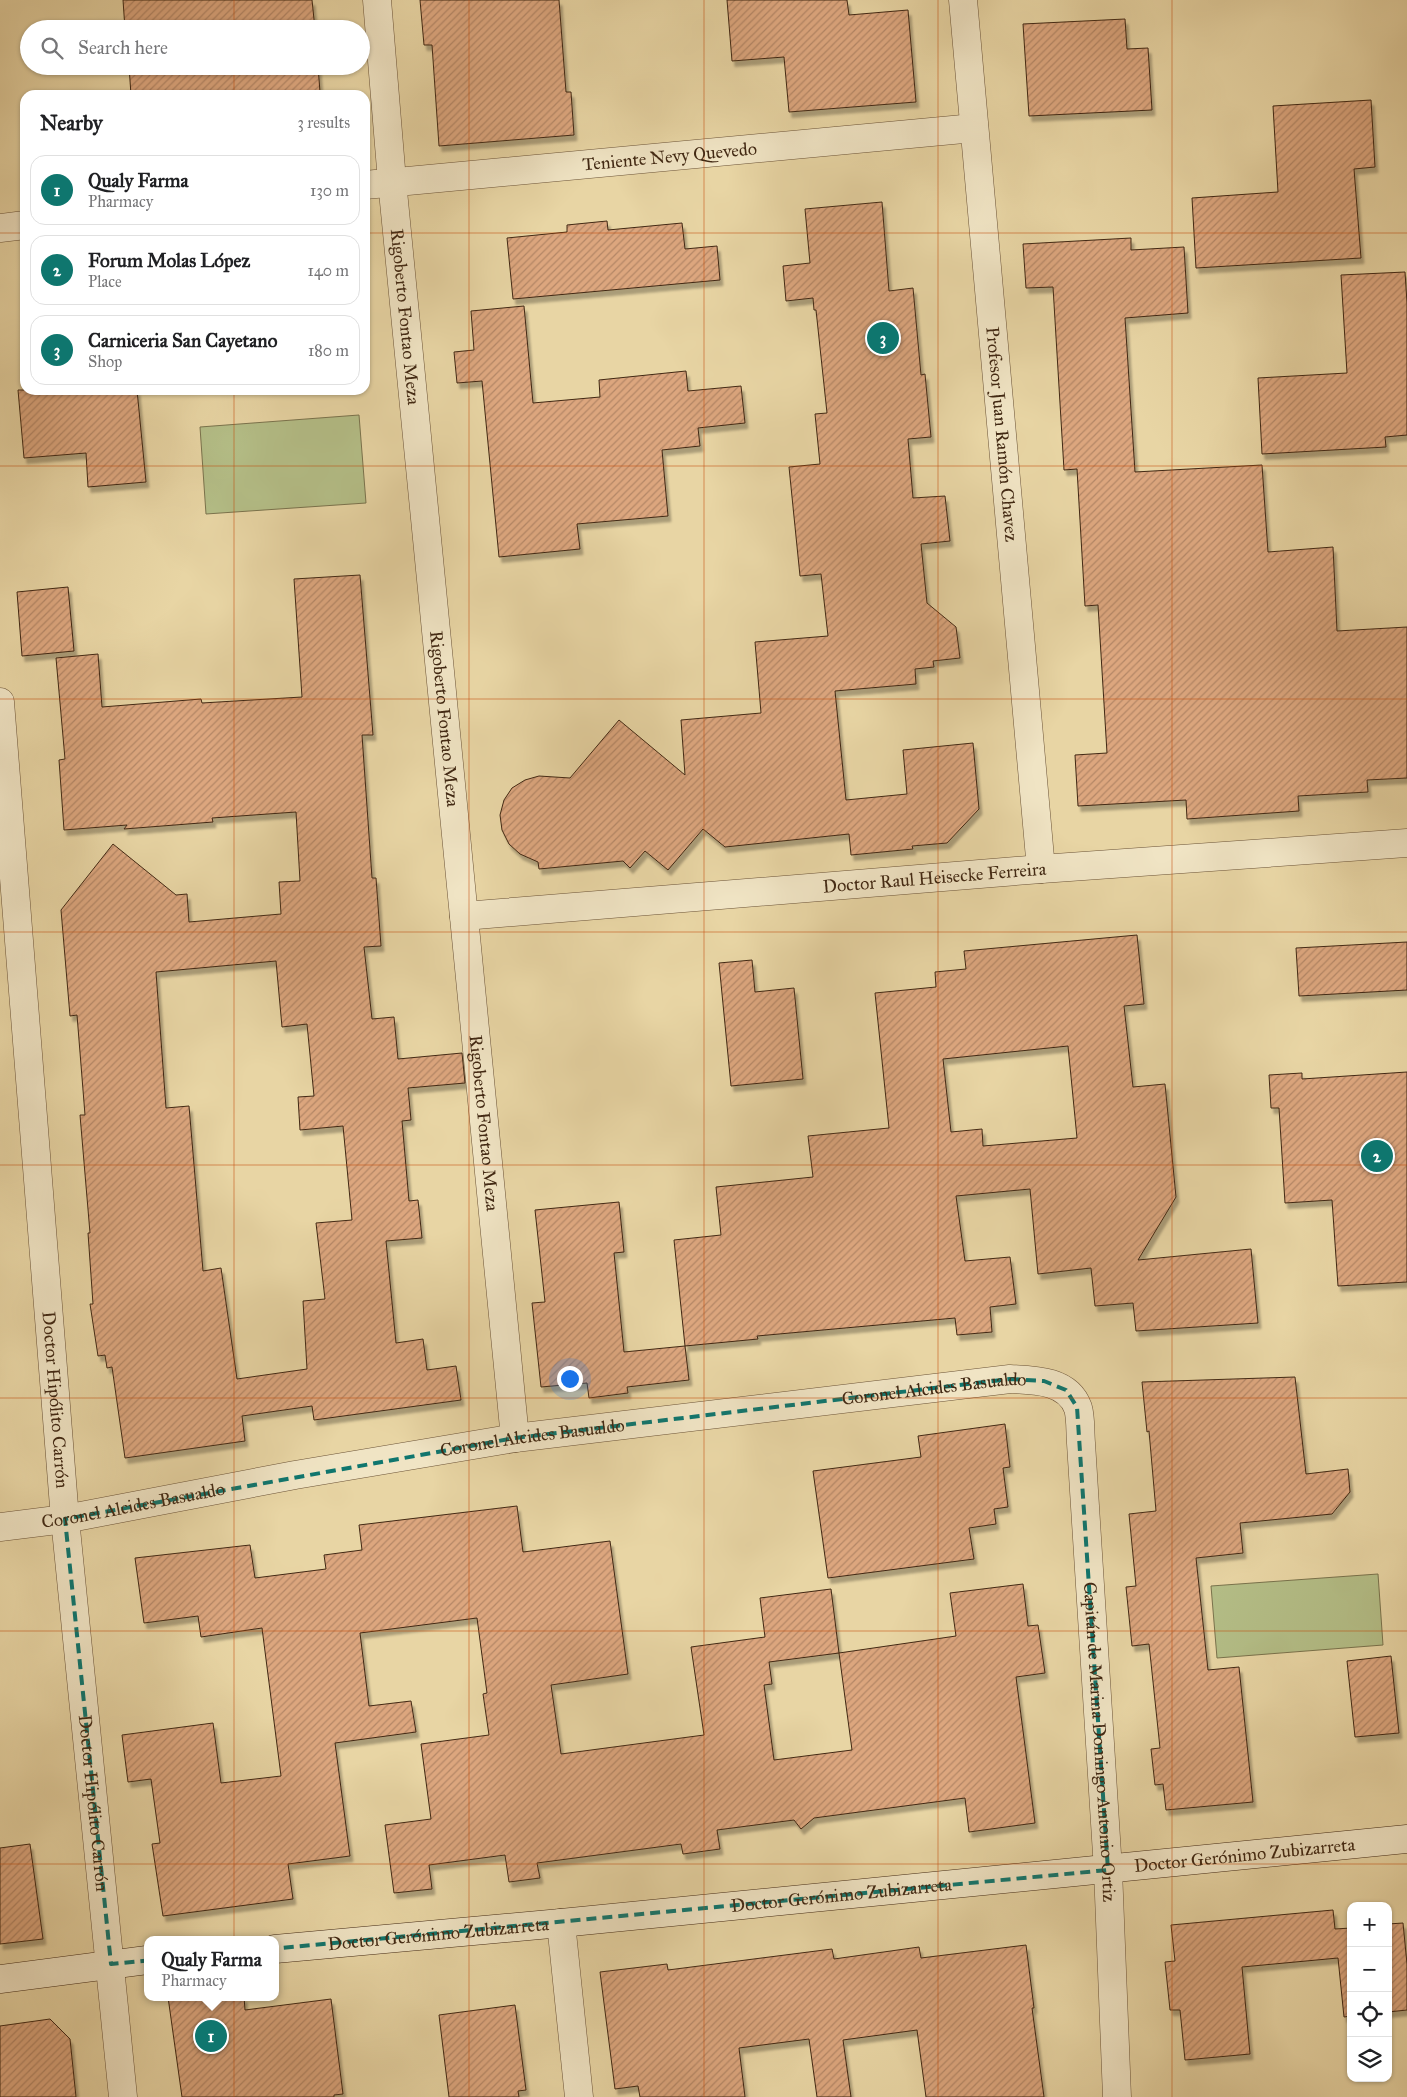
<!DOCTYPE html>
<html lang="en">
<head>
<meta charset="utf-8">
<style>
  body { margin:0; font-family:"IM FELL Great Primer",serif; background:#f6f6f6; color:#202124 }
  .controls { position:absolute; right:15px; bottom:15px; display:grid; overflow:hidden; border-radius:10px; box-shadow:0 1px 4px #0004 }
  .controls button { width:45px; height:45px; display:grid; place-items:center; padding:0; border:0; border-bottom:1px solid #e0e0e0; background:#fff; color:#202124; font:25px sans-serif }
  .you { position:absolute; left:569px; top:1378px; width:18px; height:18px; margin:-12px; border:4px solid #fff; border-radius:50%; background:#1a73e8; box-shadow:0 0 0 8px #1a73e833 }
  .badge { display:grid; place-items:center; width:32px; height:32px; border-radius:50%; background:#0f766e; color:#fff; font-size:16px; font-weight:700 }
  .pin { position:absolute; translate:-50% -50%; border:2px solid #fff; box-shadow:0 1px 5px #0006 }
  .popup { position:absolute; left:144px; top:1936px; width:135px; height:65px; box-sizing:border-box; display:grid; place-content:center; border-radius:10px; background:#fff; filter:drop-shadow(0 1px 4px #0005); font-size:16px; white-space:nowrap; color:#757577 }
  .popup b { font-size:19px; color:#202124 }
  .popup::after { content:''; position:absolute; left:50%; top:100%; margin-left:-10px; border:10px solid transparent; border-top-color:#fff }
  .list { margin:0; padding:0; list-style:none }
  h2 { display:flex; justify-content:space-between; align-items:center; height:65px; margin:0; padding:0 20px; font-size:21px }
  h2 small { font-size:16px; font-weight:400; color:#757577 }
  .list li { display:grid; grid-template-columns:32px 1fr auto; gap:15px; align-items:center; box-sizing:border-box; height:70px; margin:0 10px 10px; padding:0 10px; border:1px solid #e0e0e0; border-radius:15px }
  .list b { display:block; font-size:19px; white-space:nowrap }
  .list p { margin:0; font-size:16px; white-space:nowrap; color:#757577 }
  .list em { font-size:16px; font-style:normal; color:#757577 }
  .icon { flex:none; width:28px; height:28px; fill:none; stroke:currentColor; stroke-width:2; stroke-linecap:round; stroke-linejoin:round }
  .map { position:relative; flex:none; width:1407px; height:2097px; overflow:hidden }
  .search { position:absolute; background:#fff; box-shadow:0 1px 4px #0004; left:20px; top:20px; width:350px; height:55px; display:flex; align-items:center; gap:12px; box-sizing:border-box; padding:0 18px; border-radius:28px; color:#757577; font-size:19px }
  .panel { position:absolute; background:#fff; box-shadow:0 1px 4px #0004; left:20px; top:90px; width:350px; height:305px; border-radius:15px }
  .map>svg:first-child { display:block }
  .park { fill:#b4be87; stroke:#7a734d }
  .building { fill:url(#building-hatch); stroke:#412813; fill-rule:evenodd; filter:url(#shadow) }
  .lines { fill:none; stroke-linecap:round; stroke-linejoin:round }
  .minor-casing { stroke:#6b5337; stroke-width:29 }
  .secondary-casing { stroke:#412813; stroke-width:29 }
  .minor { stroke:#f0e4c4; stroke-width:28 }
  .secondary { stroke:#f0e4c4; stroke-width:28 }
  .marked { fill:none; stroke:#0f766e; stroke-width:4; stroke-dasharray:10 6; stroke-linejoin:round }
  .grid { fill:none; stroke:#c74f0d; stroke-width:1; stroke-opacity:0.55 }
  .labels { text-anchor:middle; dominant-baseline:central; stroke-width:5; stroke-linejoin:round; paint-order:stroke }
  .street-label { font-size:18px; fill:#412813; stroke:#f0e4c4 }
</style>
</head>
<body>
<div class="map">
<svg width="1407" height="2097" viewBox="0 0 1407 2097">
  <defs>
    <pattern id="building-hatch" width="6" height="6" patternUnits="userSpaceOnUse" patternTransform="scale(1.25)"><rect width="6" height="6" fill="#dca67e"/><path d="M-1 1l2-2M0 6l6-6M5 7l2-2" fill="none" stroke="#b48766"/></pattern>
    <filter id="shadow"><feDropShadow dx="3" dy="5.5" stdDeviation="1" flood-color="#0004"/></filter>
  </defs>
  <rect width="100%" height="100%" fill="#e8d5a4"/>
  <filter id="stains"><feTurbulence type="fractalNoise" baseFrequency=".004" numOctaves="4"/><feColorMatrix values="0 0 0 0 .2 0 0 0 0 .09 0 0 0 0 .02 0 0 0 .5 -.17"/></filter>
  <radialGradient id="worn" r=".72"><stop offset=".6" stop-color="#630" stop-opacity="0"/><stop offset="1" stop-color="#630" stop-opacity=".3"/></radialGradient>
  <!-- park -->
  <path class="park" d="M 359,415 L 366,503 L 206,514 L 200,427 Z
    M 1378,1574 L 1383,1645 L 1217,1658 L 1211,1586 Z"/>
  <!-- building -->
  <path class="building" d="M 123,0 L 312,0 L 315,29 L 125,29 Z
    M 420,0 L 559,0 L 566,92 L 571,92 L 574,135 L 439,146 L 432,45 L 424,45 Z
    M 727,0 L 847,0 L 849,15 L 908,10 L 916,102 L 789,112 L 784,57 L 732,61 Z
    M 1125,19 L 1127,49 L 1148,48 L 1152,110 L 1029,116 L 1023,24 Z
    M 129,66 L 318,66 L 320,92 L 306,93 L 306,95 L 131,95 Z
    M 1371,100 L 1375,167 L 1354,169 L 1361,258 L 1196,268 L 1192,198 L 1278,192 L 1273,106 Z
    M 882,202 L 889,291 L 913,288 L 921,375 L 925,374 L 931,437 L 908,439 L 913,498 L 945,496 L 950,541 L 921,544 L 927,603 L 956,627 L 960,658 L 933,661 L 934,667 L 915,669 L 916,684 L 835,691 L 846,800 L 907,794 L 903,750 L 973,743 L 979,809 L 947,843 L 912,846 L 913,849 L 851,855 L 849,834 L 725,847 L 703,829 L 668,870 L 645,851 L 630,868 L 623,861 L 539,869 L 538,862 L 520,854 L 509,844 L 502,830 L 500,815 L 504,800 L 512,788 L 525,780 L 539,776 L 570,778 L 619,720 L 685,775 L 681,720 L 761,713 L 755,642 L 828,636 L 821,574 L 800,576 L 789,467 L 820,464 L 815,414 L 827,413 L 816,310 L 814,310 L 813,298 L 786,301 L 783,266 L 810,263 L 805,209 Z
    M 607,221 L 608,230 L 682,223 L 685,249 L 717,246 L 720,280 L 513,299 L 507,238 L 567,232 L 567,225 Z
    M 1131,238 L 1131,250 L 1184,247 L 1188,313 L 1125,318 L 1135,472 L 1262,465 L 1268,552 L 1333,547 L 1337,631 L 1407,627 L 1407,778 L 1367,780 L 1368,792 L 1298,796 L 1299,811 L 1187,819 L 1186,800 L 1078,806 L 1075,755 L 1107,753 L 1098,605 L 1085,606 L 1077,469 L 1064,470 L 1053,287 L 1026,288 L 1023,244 Z
    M 1405,272 L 1407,303 L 1407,435 L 1385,437 L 1386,447 L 1262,454 L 1258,378 L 1347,373 L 1341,275 Z
    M 524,306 L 533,403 L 600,397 L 599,380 L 686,371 L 688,391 L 741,386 L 745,423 L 698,428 L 700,446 L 662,450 L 668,516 L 577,524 L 580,549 L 499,557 L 482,381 L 457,383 L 454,352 L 474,350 L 471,311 Z
    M 18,390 L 137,390 L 146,482 L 88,487 L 86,453 L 24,458 Z
    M 360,575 L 373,735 L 362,735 L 372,878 L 376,878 L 381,946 L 364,947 L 372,1019 L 394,1017 L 398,1059 L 462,1053 L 465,1083 L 408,1088 L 411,1120 L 402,1121 L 409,1201 L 418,1200 L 422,1238 L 386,1241 L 396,1343 L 423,1339 L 427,1370 L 456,1366 L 461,1400 L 314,1420 L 312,1406 L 242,1416 L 245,1441 L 125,1458 L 112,1367 L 107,1368 L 105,1355 L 98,1356 L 90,1304 L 93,1304 L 88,1233 L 90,1233 L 80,1115 L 85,1115 L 77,1015 L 70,1016 L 61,910 L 113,844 L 176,895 L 187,894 L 189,922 L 281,914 L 279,882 L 300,881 L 296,812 L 212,818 L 213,822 L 124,829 L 127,825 L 64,830 L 59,760 L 65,759 L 56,658 L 98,654 L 102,707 L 201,699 L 202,703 L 302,697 L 294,579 ZM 276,961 L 282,1027 L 307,1024 L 314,1096 L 298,1097 L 300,1130 L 343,1126 L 352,1220 L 316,1223 L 325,1299 L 303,1301 L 307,1369 L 237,1379 L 221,1268 L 203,1271 L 189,1106 L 166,1108 L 156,972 Z
    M 68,587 L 74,651 L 22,656 L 17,592 Z
    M 1137,935 L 1144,1004 L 1124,1006 L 1133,1087 L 1165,1084 L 1176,1197 L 1138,1260 L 1251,1249 L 1258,1323 L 1136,1331 L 1133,1303 L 1095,1306 L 1091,1268 L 1038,1274 L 1030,1189 L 956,1196 L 965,1261 L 1010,1257 L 1016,1304 L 990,1307 L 992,1332 L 957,1335 L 955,1318 L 757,1336 L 758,1339 L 685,1346 L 674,1240 L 721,1235 L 716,1187 L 813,1177 L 808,1136 L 889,1128 L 875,993 L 936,987 L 935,972 L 966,969 L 964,951 ZM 1068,1046 L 1077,1138 L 983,1146 L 982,1129 L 951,1132 L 943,1059 Z
    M 1407,942 L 1407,990 L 1299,996 L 1296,948 Z
    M 752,960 L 755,992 L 794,988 L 803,1079 L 731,1086 L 719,963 Z
    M 1407,1072 L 1407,1282 L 1338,1286 L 1332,1200 L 1285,1203 L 1279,1108 L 1271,1108 L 1269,1075 L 1302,1073 L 1302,1079 Z
    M 619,1202 L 624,1252 L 614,1253 L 624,1352 L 685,1346 L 689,1380 L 627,1387 L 628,1393 L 589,1398 L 587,1383 L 541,1387 L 532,1303 L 545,1302 L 535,1210 Z
    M 1295,1377 L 1306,1474 L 1348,1469 L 1350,1492 L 1332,1514 L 1240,1523 L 1243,1553 L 1196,1558 L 1208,1670 L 1239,1667 L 1253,1802 L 1166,1810 L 1163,1784 L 1155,1785 L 1151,1749 L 1160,1748 L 1149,1644 L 1132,1646 L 1126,1587 L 1136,1586 L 1129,1514 L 1156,1511 L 1149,1431 L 1147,1432 L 1142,1382 Z
    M 1005,1424 L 1010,1467 L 1003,1468 L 1008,1507 L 994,1509 L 996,1524 L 969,1528 L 974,1559 L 828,1578 L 813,1471 L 921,1457 L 918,1436 Z
    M 517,1506 L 523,1552 L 610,1541 L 628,1674 L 551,1685 L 561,1754 L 704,1735 L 691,1647 L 765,1637 L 760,1598 L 831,1589 L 839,1653 L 956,1636 L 950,1593 L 1023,1584 L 1028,1626 L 1038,1625 L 1045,1673 L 1016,1677 L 1035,1823 L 969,1832 L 965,1798 L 814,1818 L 801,1829 L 794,1820 L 717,1830 L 720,1849 L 683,1854 L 681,1844 L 537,1863 L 540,1878 L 509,1882 L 505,1855 L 429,1865 L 432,1889 L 394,1893 L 385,1825 L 431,1819 L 421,1744 L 489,1735 L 483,1694 L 487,1693 L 477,1618 L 360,1633 L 369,1706 L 411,1701 L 416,1732 L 335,1743 L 350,1856 L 288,1864 L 293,1899 L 163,1916 L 152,1844 L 160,1843 L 151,1779 L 128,1782 L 122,1735 L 213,1723 L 221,1783 L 281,1776 L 262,1628 L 201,1637 L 198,1616 L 144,1623 L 135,1558 L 250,1545 L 255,1578 L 326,1569 L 324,1555 L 362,1550 L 359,1525 ZM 839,1653 L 852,1750 L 774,1760 L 764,1685 L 772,1684 L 769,1662 Z
    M 1391,1656 L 1399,1733 L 1355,1737 L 1347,1661 Z
    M 30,1844 L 43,1939 L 0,1944 L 0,1848 Z
    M 1333,1910 L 1335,1929 L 1351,1928 L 1351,2016 L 1344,2017 L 1338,1958 L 1242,1967 L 1250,2054 L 1185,2060 L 1180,2010 L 1170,2010 L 1165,1962 L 1175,1961 L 1171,1925 Z
    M 1403,1923 L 1407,1964 L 1407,2010 L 1388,2012 L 1388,1924 Z
    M 1026,1945 L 1034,2008 L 1032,2008 L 1044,2097 L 926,2097 L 917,2030 L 843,2040 L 851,2097 L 817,2097 L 809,2039 L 739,2048 L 745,2097 L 640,2097 L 638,2086 L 615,2089 L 600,1972 L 667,1964 L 668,1970 L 832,1949 L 834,1959 L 919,1947 L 921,1958 Z
    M 168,1997 L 244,1997 L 245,2010 L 331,1999 L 343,2094 L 334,2095 L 334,2097 L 182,2097 Z
    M 515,2005 L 526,2090 L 518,2091 L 519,2097 L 449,2097 L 439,2015 Z
    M 50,2019 L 70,2039 L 76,2097 L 0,2097 L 0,2026 Z"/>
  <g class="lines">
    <defs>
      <g id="minor">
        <path id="s1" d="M 377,0 L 392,181 L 515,1438"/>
        <path id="s2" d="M 963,0 L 1041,869"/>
        <path id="s3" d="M 365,185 L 974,128"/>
        <path d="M 0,228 L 25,225"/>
        <path id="s4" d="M 0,702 L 65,1519 L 123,2097"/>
        <path id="s5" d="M 464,916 L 1041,869 L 1407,843"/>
        <path id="s6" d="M 0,1527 L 65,1519 L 295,1475 L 515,1438 L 1010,1379 C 1034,1380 1068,1380 1078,1408 C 1081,1418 1080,1432 1081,1443 L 1108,1870 L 1117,2097"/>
        <path d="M 561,1923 L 579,2097"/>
      </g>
      <g id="secondary">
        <path id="s7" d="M 275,1949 L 561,1923 L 1407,1839"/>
        <path d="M 0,1979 L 147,1960"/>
      </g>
    </defs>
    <!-- minor casing -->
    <use href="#minor" class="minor-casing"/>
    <!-- secondary casing -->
    <use href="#secondary" class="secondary-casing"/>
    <!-- minor -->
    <use href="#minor" class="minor"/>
    <!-- secondary -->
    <use href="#secondary" class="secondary"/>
  </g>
  <!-- marked area -->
  <path class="marked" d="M 1010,1379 L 1044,1381 L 1066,1390 L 1077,1407 L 1108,1870 L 111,1964 L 65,1519 L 515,1438 Z"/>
  <!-- grid -->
  <path class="grid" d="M 234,0 L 234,29M 469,0 L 469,2097M 704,0 L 704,2097M 938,0 L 938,2097M 1172,0 L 1172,2097M 234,66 L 234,95M 0,233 L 25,233M 365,233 L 1407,233M 234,390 L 234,2097M 0,466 L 1407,466M 0,699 L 1407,699M 0,932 L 1407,932M 0,1165 L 1407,1165M 0,1398 L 1407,1398M 0,1631 L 1407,1631M 0,1864 L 1407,1864"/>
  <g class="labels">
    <!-- street labels -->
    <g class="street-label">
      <text stroke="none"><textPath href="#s3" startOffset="306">Teniente Nevy Quevedo</textPath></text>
      <text stroke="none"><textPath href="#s1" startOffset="318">Rigoberto Fontao Meza</textPath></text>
      <text stroke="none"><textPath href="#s2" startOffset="436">Profesor Juan Ramón Chavez</textPath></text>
      <text stroke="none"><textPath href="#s1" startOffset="722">Rigoberto Fontao Meza</textPath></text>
      <text stroke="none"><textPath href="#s5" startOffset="472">Doctor Raul Heisecke Ferreira</textPath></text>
      <text stroke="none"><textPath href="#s1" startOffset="1128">Rigoberto Fontao Meza</textPath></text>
      <text stroke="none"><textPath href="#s6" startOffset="945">Coronel Alcides Basualdo</textPath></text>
      <text stroke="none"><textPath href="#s4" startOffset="700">Doctor Hipólito Carrón</textPath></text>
      <text stroke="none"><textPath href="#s6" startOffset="540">Coronel Alcides Basualdo</textPath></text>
      <text stroke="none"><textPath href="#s6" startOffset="135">Coronel Alcides Basualdo</textPath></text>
      <text stroke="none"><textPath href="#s6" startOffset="1435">Capitán de Marina Domingo Antonio Ortiz</textPath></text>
      <text stroke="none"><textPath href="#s4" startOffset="1105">Doctor Hipólito Carrón</textPath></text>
      <text stroke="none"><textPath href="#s7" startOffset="974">Doctor Gerónimo Zubizarreta</textPath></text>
      <text stroke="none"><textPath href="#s7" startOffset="569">Doctor Gerónimo Zubizarreta</textPath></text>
      <text stroke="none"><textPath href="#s7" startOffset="164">Doctor Gerónimo Zubizarreta</textPath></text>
    </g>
  </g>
  <rect width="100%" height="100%" filter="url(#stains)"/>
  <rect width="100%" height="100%" fill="url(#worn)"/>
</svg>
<div class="controls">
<button>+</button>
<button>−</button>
<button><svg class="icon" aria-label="locate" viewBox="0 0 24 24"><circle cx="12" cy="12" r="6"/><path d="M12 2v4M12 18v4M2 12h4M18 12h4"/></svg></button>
<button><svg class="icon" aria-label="layers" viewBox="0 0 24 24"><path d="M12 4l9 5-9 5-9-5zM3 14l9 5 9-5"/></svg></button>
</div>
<div class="you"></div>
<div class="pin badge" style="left:211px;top:2036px">1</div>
<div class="popup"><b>Qualy Farma</b>Pharmacy</div>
<div class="pin badge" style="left:1377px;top:1156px">2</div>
<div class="pin badge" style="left:883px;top:338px">3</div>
<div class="search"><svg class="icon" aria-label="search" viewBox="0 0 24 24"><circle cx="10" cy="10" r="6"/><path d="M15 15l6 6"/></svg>Search here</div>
<section class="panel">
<h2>Nearby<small>3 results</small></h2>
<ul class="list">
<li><span class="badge">1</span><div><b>Qualy Farma</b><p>Pharmacy</p></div><em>130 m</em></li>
<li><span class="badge">2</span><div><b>Forum Molas López</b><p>Place</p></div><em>140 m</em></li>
<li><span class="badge">3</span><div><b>Carniceria San Cayetano</b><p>Shop</p></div><em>180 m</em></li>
</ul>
</section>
</div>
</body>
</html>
